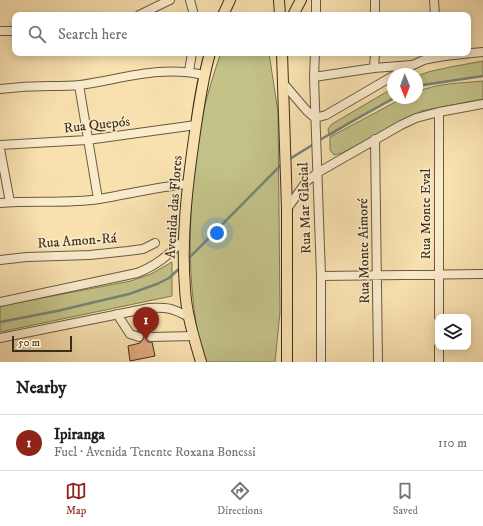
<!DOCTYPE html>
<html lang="en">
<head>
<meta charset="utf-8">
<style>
  body { margin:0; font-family:"IM FELL DW Pica",serif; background:#f6f6f6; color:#202124 }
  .controls { position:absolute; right:12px; bottom:12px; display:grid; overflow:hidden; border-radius:8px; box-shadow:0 2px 10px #0003 }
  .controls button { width:36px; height:36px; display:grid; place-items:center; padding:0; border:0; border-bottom:1px solid #e0e0e0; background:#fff; color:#202124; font:20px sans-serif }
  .compass { position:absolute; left:387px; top:68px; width:36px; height:36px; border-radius:50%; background:#fff; box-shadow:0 2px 10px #0003; rotate:179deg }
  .scale { position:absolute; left:12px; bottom:10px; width:60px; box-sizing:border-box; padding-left:4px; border:2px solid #3c2e1d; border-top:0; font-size:11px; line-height:14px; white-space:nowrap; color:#3c2e1d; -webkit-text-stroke:3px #faebcb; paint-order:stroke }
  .you { position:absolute; left:217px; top:233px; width:14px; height:14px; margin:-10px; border:3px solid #fff; border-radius:50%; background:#1a73e8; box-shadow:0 0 0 6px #1a73e833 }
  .badge { display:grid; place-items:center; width:26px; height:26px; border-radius:50%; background:#8f2418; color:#fff; font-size:13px; font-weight:700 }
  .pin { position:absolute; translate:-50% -33px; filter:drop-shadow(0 1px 2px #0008) }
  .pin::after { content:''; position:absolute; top:21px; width:14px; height:12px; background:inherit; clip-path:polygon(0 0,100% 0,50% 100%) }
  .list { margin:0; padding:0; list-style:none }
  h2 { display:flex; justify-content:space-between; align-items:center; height:52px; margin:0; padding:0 16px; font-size:17px }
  h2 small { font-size:13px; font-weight:400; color:#757577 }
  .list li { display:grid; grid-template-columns:26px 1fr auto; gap:12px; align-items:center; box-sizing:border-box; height:56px; padding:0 16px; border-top:1px solid #e0e0e0 }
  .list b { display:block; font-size:15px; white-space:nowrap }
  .list p { margin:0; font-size:13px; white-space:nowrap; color:#757577 }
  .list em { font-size:13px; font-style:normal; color:#757577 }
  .icon { flex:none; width:22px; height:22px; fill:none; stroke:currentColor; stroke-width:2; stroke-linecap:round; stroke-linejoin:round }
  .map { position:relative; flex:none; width:483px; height:362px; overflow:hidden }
  .search { position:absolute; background:#fff; box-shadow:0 2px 10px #0003; left:12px; right:12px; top:12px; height:44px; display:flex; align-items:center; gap:10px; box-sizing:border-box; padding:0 14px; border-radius:8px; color:#757577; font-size:15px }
  .sheet { height:108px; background:#fff }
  nav { display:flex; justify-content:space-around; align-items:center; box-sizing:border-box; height:56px; border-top:1px solid #e0e0e0; background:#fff; font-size:11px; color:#757577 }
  nav a { display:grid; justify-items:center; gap:2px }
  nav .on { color:#8f2418 }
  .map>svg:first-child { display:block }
  .green { fill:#c2c187; stroke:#7f7852 }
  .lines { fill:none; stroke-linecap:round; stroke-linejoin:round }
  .stream { stroke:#778376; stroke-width:2.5 }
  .building { fill:#e0a97e; stroke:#3c2e1d }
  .minor-casing { stroke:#6b5a42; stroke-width:10 }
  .major-casing { stroke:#3c2e1d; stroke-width:12 }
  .minor { stroke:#faebcb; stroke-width:8 }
  .major { stroke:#f8e0af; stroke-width:10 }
  .labels { text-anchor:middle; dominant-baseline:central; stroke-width:3; stroke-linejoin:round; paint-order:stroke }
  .street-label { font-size:14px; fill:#3c2e1d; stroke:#faebcb }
</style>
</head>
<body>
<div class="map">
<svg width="483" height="362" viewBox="0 0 483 362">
  <rect width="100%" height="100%" fill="#f8e0af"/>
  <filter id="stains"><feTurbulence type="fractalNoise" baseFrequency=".005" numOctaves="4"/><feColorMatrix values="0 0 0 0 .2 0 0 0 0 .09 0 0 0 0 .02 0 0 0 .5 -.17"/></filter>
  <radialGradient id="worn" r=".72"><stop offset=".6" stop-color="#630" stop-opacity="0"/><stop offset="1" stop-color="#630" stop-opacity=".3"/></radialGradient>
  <!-- green -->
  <path class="green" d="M 221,53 L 269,53 L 278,112 L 280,312 L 275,362 L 204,362 C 187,294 187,223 197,153 C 200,134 202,113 208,94 C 212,80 216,66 221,53 Z
    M 483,61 L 483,76 L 417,85 L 417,76 L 428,72 L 450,67 Z
    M 483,81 L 483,99 L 421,111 L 342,153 L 334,155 L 330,150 L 330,137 L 403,98 L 417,98 L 417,92 C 437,83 462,83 483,81 Z
    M 393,88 L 393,98 L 329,136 L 328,129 L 332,124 Z
    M 172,262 L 172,296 L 0,332 L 0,306 L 131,281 L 151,274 Z"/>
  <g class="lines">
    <!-- stream -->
    <path class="stream" d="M 417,86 L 483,76
      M 318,141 L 349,123 L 394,98
      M 288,160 L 314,144
      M 187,260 L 282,164
      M 0,322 L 57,311 L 129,294 L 157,284 L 169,278 L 181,267"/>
  </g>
  <!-- building -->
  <path class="building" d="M 148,322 L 150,332 L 146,334 L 146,338 L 148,342 L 152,342 L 155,356 L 130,361 L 128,346 L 140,343 L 144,338 L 143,334 L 138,331 L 137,324 Z"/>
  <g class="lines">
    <defs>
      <path id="minor" d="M 190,0 L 194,15
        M 375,0 L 375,15
        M 434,0 L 435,15
        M 139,15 L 170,0
        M 316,15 L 316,0
        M 0,31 L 15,31
        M 315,53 L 314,77 L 321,276 L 321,362
        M 374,68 L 375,53
        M 189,71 L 192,53
        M 396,74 C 405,69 414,64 424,60 C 443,55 464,54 483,52
        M 314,77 L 374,68 L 412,65
        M 284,84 L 307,111 L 315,118
        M 79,85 L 98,199
        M 0,89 C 16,87 33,86 49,86 C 59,86 70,86 80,85 C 123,79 160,65 204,75
        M 315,118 L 326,115 L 393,76
        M 375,139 L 378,362
        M 0,145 L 87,140 L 196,125
        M 0,149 L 10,202
        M 0,203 C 33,200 66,204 99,199 C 129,194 157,187 187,184
        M 287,209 L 306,182 L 317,173 L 401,125 L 416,118 L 439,112 L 483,104
        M 0,260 L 27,257 L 90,255 L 128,251 L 143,249 L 155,243
        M 321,276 L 483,274
        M 0,302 L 137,273 C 158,265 169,254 185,239
        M 117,314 L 130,334 L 139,337
        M 439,317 L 439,112
        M 151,337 L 194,336
        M 0,338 L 149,308 C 168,307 172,308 189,317
        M 439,347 L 439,362"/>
      <path id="major" d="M 279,0 L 280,15
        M 223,15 L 230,0
        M 293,15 L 301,0
        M 282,53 L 287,209 L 287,362
        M 201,362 C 194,338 186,313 185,288 C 181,239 187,188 194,139 C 198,110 202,81 210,53"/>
    </defs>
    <!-- minor casing -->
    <use href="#minor" class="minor-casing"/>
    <!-- major casing -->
    <use href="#major" class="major-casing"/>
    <!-- minor -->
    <use href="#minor" class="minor"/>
    <!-- major -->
    <use href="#major" class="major"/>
  </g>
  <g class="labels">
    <!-- street labels -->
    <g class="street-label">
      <text transform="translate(97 125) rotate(-6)">Rua Quepós</text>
      <text transform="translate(174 207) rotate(-86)">Avenida das Flores</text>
      <text transform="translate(305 208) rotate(-92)">Rua Mar Glacial</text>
      <text transform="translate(426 214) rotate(-90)">Rua Monte Eval</text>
      <text transform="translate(77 241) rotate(-4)">Rua Amon-Rá</text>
      <text transform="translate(364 251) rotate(-91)">Rua Monte Aimoré</text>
    </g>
  </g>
  <rect width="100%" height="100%" filter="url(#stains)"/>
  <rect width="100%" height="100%" fill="url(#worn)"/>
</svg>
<div class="controls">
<button><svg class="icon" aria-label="layers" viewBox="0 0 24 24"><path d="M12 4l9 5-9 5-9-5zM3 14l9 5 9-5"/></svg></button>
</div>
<svg class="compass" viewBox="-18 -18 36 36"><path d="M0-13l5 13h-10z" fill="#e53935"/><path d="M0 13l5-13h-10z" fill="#757577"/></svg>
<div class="scale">50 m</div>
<div class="you"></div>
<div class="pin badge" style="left:146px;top:340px">1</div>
<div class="search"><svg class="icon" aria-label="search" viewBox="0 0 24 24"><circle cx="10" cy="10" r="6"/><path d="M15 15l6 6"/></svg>Search here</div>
</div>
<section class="sheet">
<h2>Nearby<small></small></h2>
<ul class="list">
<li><span class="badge">1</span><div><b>Ipiranga</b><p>Fuel · Avenida Tenente Roxana Bonessi</p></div><em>110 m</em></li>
</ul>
</section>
<nav>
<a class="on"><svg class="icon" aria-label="map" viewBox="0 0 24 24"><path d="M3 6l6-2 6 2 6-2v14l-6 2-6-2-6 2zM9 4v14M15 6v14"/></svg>Map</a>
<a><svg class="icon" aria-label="directions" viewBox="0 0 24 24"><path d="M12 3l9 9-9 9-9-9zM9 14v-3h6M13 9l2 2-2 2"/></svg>Directions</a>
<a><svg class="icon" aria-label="saved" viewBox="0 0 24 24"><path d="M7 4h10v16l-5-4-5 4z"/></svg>Saved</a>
</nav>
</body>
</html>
